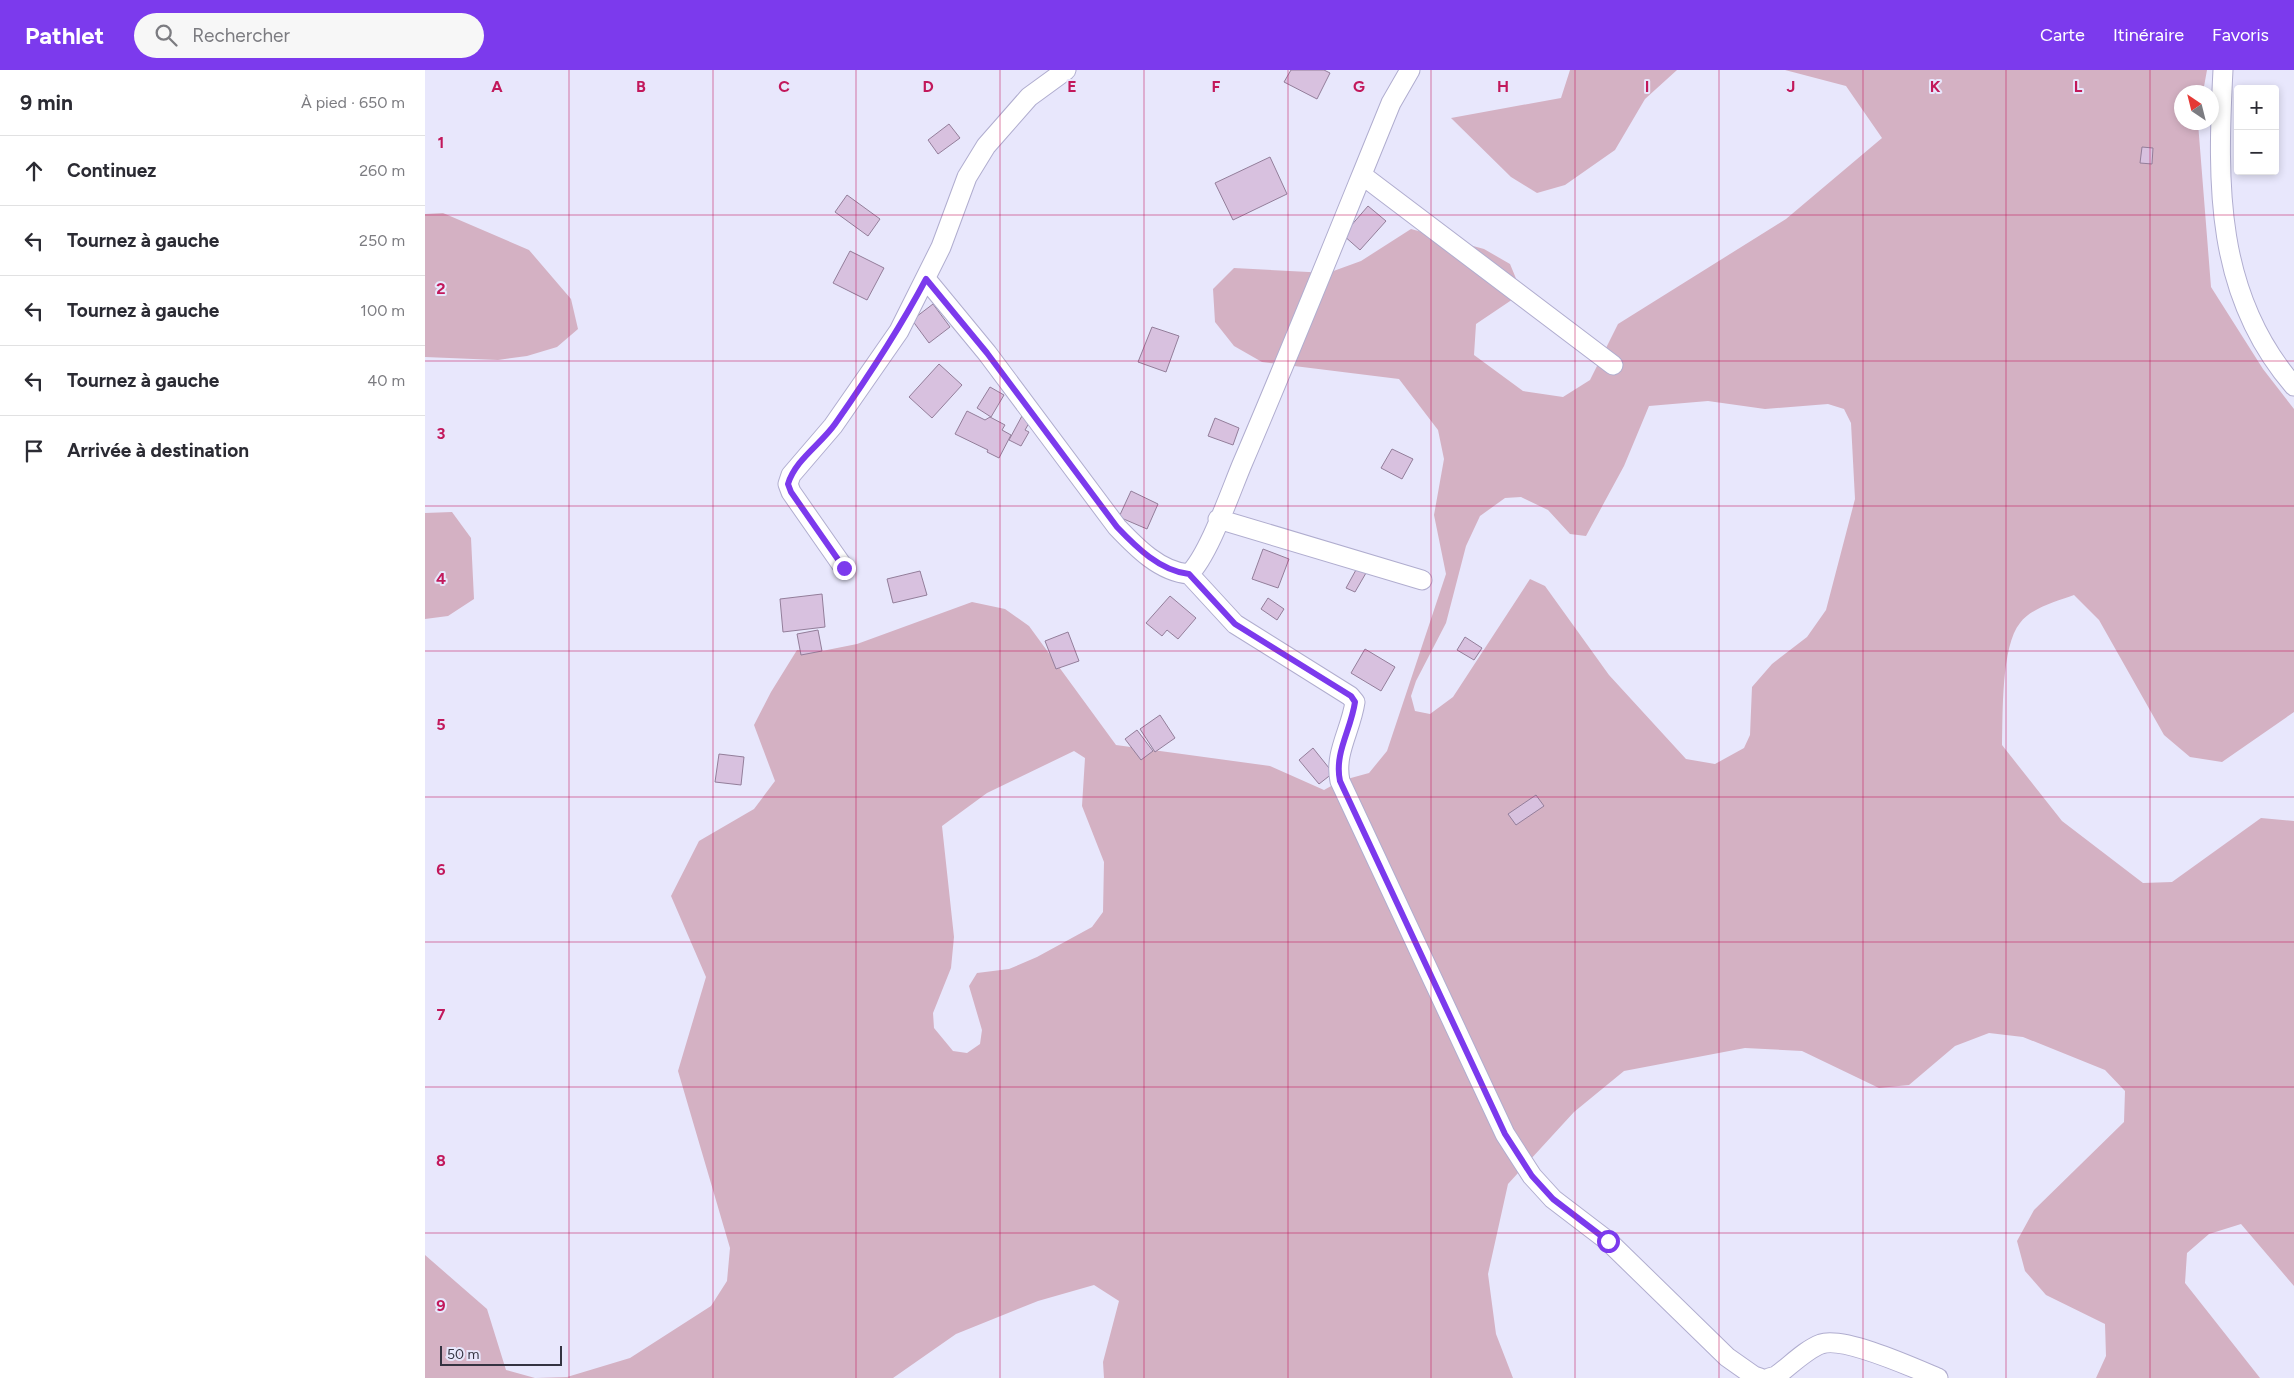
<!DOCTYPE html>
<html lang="fr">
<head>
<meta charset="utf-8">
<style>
  body { margin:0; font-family:Figtree,sans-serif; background:#f7f7f7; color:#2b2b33 }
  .controls { position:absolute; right:15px; top:15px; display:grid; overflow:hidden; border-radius:5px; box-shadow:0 2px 8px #0003 }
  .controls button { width:45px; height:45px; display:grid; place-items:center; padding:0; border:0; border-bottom:1px solid #e1e1e2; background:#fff; color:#2b2b33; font:25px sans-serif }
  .compass { position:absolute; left:1749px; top:15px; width:45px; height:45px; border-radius:50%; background:#fff; box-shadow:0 2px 8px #0003; rotate:325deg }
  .scale { position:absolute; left:15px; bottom:12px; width:122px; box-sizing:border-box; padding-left:5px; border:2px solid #343341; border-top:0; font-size:14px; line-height:18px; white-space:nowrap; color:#343341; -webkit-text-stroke:4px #e8e7fc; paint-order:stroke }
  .stop { position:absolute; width:15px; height:15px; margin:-11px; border:4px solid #7c3aed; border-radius:50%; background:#fff }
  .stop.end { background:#7c3aed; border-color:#fff; box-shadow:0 1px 5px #0008 }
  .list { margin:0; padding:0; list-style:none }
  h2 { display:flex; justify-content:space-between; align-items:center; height:65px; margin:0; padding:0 20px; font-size:21px }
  h2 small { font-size:16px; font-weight:400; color:#7c7c81 }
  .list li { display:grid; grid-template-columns:32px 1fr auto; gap:15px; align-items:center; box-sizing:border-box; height:70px; padding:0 20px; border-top:1px solid #e1e1e2 }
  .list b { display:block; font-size:19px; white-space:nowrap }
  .list em { font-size:16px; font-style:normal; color:#7c7c81 }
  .icon { flex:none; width:28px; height:28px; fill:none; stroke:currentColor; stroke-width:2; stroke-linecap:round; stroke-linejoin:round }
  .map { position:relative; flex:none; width:1869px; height:1308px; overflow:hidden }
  header { display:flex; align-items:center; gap:30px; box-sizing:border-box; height:70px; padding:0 25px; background:#7c3aed; color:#fff }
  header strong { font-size:24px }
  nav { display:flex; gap:28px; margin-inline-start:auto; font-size:18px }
  .search { width:350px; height:45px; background:#f7f7f7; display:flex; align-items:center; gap:12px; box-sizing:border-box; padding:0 18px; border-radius:28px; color:#7c7c81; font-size:19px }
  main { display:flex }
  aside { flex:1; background:#fff }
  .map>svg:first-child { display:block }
  .green { fill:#d4b1c3; fill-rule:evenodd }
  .building { fill:#d8c1df; stroke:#937e9a }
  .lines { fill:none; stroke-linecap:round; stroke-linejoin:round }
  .minor-casing { stroke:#b0adcf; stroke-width:21 }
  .minor { stroke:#fff; stroke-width:19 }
  .route { stroke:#7c3aed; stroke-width:6 }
  .grid { fill:none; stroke:#c2185b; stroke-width:1; stroke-opacity:0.55 }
  .grid-label { font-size:16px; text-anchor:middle; font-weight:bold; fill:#c2185b; stroke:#e8e7fc; stroke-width:4; stroke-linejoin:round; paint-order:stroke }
</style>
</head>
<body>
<header>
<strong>Pathlet</strong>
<div class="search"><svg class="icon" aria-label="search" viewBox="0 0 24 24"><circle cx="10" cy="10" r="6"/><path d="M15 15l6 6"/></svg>Rechercher</div>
<nav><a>Carte</a><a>Itinéraire</a><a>Favoris</a></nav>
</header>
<main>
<aside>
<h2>9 min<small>À pied · 650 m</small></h2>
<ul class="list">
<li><svg class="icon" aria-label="ahead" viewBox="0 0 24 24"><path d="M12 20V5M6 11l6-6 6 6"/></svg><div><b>Continuez</b></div><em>260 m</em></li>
<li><svg class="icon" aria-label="left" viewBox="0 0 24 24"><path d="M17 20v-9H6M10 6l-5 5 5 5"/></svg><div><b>Tournez à gauche</b></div><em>250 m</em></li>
<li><svg class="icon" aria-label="left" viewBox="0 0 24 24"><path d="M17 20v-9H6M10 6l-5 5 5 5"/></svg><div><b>Tournez à gauche</b></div><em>100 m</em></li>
<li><svg class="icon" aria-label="left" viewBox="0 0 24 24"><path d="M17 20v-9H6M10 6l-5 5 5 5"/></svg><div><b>Tournez à gauche</b></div><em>40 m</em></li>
<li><svg class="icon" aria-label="arrive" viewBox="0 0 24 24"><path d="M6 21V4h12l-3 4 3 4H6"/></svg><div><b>Arrivée à destination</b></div></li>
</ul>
</aside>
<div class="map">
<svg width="1869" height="1308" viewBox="0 0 1869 1308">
  <rect width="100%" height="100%" fill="#e8e7fc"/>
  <!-- green -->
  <path class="green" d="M 1145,0 L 1252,0 L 1220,29 L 1190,80 L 1140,115 L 1112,123 L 1086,107 L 1026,48 L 1136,28 Z
    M 1360,0 L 1782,0 L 1778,22 L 1756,22 L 1756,52 L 1773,53 L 1786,217 L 1838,299 L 1869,339 L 1869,642 L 1797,692 L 1765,687 L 1739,665 L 1674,550 L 1649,525 C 1632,531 1606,538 1595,553 C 1576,576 1578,644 1577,675 L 1637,751 L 1718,813 L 1747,812 L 1836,748 L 1869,751 L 1869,1216 L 1816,1154 L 1784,1164 L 1762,1183 L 1760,1213 L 1835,1308 L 1671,1308 L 1681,1286 L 1680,1254 L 1621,1225 L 1600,1201 L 1592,1171 L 1609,1140 L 1699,1052 L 1700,1021 L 1680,1000 L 1598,967 L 1564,963 L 1530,976 L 1484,1015 L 1454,1018 L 1377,981 L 1320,978 L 1199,1001 L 1149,1042 L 1083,1114 L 1063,1204 L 1071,1264 L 1088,1308 L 679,1308 L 678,1292 L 694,1231 L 669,1215 L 613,1231 L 531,1264 L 468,1308 L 0,1308 L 0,1185 L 62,1239 L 81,1300 L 110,1308 L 142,1307 L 205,1288 L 286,1236 L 302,1211 L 305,1178 L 253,1001 L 281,907 L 246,826 L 274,771 L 329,739 L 350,711 L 329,655 L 346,622 L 372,580 L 397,581 L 432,574 L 547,532 L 580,539 L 604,556 L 691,675 L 845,696 L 899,720 L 915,711 L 944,703 L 962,681 L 1021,504 L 1009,445 L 1019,389 L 1013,360 L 974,309 L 837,292 L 809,276 L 790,252 L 788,219 L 809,198 L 903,203 L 936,191 L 986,159 L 1059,179 L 1085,194 L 1097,223 L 1051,254 L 1049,285 L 1098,321 L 1138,327 L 1165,310 L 1193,254 L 1361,149 L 1457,68 L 1421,16 ZM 1283,331 L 1340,339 L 1403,334 L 1419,339 L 1426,353 L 1430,429 L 1401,540 L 1382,567 L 1347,594 L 1327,617 L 1325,665 L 1319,678 L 1290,694 L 1261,689 L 1184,605 L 1120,516 L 1105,509 L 1028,627 L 1005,644 L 990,641 L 986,626 L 991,611 L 1021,553 L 1041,476 L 1055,446 L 1080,428 L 1096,427 L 1123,440 L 1145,464 L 1161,466 L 1199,396 L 1224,336 ZM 649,681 L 660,688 L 657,736 L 679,792 L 678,842 L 667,857 L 612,887 L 584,899 L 552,903 L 544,916 L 557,960 L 555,974 L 542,983 L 528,981 L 509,958 L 508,943 L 526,898 L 529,867 L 517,756 L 562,723 Z
    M 18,143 L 104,180 L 146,229 L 153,259 L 132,277 L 102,286 L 73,290 L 0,287 L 0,144 Z
    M 27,442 L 46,468 L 49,529 L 23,546 L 0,549 L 0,443 Z"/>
  <!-- building -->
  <path class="building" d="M 866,0 L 899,0 L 905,3 L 892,29 L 859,12 Z
    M 524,54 L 535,68 L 513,84 L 503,70 Z
    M 1717,77 L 1728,78 L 1727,94 L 1715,93 Z
    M 845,87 L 862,124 L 808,150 L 790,113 Z
    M 422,125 L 455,149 L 443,166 L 410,142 Z
    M 943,136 L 961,151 L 935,180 L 918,165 Z
    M 425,181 L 459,198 L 442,230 L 408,213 Z
    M 508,234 L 525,257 L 504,273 L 487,250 Z
    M 727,257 L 754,266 L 741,302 L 713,292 Z
    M 514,294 L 537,315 L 507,348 L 484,327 Z
    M 565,317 L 579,325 L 566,347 L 552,338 Z
    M 542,341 L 560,350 L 565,347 L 580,355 L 577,360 L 586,365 L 574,388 L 562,382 L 563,380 L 530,364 Z
    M 598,344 L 607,348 L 600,360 L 604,362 L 596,376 L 584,370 Z
    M 790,348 L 814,358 L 808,375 L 783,366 Z
    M 967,379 L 988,389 L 977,409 L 956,398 Z
    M 706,421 L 733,434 L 722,459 L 694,447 Z
    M 838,479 L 864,489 L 853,518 L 827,509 Z
    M 932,498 L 941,503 L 930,522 L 921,518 Z
    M 495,501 L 502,525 L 468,533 L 462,509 Z
    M 397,524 L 400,557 L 358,562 L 355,529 Z
    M 745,526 L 771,548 L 753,569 L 742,560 L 737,566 L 721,553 Z
    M 843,528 L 859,539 L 852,550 L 836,539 Z
    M 393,560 L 397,581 L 376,585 L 372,564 Z
    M 643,562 L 654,591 L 631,599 L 620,571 Z
    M 1040,567 L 1057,578 L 1049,590 L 1032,580 Z
    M 940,579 L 970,597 L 956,621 L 926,603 Z
    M 735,645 L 750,668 L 730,682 L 715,659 Z
    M 712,660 L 728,681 L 716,690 L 700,669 Z
    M 888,678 L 908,703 L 894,714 L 874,690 Z
    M 294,684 L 319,687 L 316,715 L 290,712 Z
    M 1111,725 L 1119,736 L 1091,755 L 1083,744 Z"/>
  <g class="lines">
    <defs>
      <path id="minor" d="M 1798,0 C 1792,114 1790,225 1869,316
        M 937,105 L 1188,295
        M 501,209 L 562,283 L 692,457 C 711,477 735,502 764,504 L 810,554 L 925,626 L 930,632 C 926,660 909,683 915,711 L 1080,1064 L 1107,1106 L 1128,1129 L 1183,1171 L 1302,1287 L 1329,1306 L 1335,1308
        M 793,449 L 997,510
        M 419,498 L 366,422 L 363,414 L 366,405 L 408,356 L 474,261 L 516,177 L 542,107 L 561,76 L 604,27 L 641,0
        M 764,504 C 784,485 806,420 818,392 C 869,273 917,153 966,33 L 985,0
        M 1344,1308 L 1351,1306 C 1365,1296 1380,1280 1396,1274 C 1419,1266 1489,1298 1513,1308"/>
    </defs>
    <!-- minor casing -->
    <use href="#minor" class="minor-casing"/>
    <!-- minor -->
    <use href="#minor" class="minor"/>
  </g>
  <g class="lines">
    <!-- route -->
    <path class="route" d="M 419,498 L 366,422 L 363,414 C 370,390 396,374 410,354 C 443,307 474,260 501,209 L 562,283 L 692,457 C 711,477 735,501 764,504 L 810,554 L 926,626 L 930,632 C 926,660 909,683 915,711 L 1080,1064 L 1107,1106 L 1128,1129 L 1183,1171"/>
  </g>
  <!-- grid -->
  <path class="grid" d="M 144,0 L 144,1308M 288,0 L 288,1308M 431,0 L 431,1308M 575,0 L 575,1308M 719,0 L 719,1308M 863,0 L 863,1308M 1006,0 L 1006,1308M 1150,0 L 1150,1308M 1294,0 L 1294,1308M 1438,0 L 1438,1308M 1581,0 L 1581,1308M 1725,0 L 1725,1308M 0,145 L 1869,145M 0,291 L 1869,291M 0,436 L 1869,436M 0,581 L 1869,581M 0,727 L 1869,727M 0,872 L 1869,872M 0,1017 L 1869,1017M 0,1163 L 1869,1163"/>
  <g class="grid-label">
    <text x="72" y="22">A</text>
    <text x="216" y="22">B</text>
    <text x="359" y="22">C</text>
    <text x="503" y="22">D</text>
    <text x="647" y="22">E</text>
    <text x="791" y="22">F</text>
    <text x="934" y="22">G</text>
    <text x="1078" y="22">H</text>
    <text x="1222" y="22">I</text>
    <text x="1366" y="22">J</text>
    <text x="1510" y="22">K</text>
    <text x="1653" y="22">L</text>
    <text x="16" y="78">1</text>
    <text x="16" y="224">2</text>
    <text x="16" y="369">3</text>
    <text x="16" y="514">4</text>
    <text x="16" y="660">5</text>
    <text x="16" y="805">6</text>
    <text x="16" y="950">7</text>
    <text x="16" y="1096">8</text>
    <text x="16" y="1241">9</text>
  </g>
</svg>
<div class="controls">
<button>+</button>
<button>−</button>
</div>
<svg class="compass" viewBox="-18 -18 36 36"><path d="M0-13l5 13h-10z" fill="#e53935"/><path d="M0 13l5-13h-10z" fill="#7c7c81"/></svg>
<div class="scale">50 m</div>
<div class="stop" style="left:1183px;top:1171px"></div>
<div class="stop end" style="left:419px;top:498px"></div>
</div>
</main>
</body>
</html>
